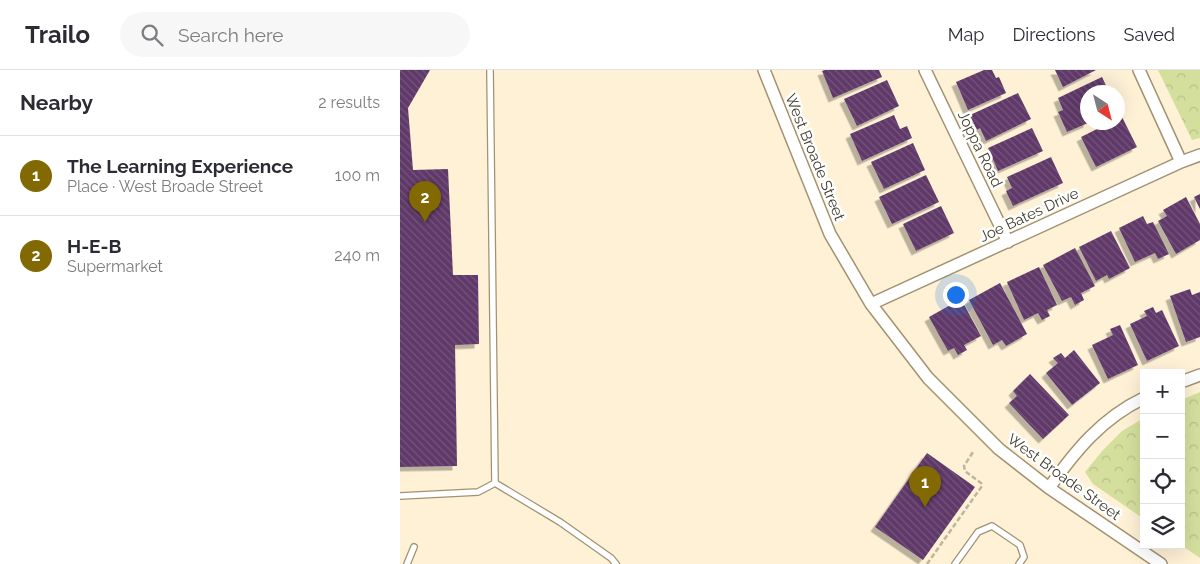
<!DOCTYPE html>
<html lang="en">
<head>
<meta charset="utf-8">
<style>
  body { margin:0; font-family:Raleway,sans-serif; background:#f7f7f7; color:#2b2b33 }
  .controls { position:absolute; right:15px; bottom:15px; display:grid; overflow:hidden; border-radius:0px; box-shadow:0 5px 20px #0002 }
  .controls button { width:45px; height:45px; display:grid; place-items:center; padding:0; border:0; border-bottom:1px solid #e1e1e2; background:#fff; color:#2b2b33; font:25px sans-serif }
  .compass { position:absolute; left:680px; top:15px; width:45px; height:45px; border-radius:50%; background:#fff; box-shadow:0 5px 20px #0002; rotate:144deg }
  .you { position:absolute; left:555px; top:224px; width:18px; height:18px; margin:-12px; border:4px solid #fff; border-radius:50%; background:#1a73e8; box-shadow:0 0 0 8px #1a73e833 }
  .badge { display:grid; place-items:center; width:32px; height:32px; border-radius:50%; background:#826902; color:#fff; font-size:16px; font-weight:700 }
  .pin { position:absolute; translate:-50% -41px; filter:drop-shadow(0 1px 2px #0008) }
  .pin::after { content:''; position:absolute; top:26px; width:18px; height:15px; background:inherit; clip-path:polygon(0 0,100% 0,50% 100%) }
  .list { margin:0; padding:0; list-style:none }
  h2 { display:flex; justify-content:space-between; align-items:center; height:65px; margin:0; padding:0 20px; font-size:21px }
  h2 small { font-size:16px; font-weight:400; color:#7c7c81 }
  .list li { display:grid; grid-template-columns:32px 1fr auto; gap:15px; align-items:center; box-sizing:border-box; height:80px; padding:0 20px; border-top:1px solid #e1e1e2 }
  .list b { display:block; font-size:19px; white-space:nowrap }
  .list p { margin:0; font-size:16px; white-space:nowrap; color:#7c7c81 }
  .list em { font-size:16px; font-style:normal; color:#7c7c81 }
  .icon { flex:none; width:28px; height:28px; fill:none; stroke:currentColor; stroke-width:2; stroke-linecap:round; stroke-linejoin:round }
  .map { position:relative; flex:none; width:800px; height:494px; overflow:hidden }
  header { display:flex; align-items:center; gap:30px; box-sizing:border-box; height:70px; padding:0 25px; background:#fff; border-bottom:1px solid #e1e1e2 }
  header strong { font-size:24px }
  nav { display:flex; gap:28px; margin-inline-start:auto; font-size:18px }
  .search { width:350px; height:45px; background:#f7f7f7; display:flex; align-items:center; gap:12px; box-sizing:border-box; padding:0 18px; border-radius:28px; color:#7c7c81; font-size:19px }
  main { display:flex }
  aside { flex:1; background:#fff }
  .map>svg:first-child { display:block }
  .forest { fill:url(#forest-crowns) }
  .building { fill:url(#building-back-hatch); filter:url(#shadow) }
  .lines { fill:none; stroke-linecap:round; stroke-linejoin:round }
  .service-casing { stroke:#a19272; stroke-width:8 }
  .minor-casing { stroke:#a19272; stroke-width:14 }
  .path { stroke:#bfb49d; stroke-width:2.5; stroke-dasharray:5 2.5; stroke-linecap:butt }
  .service { stroke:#fff; stroke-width:5.5 }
  .minor { stroke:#fff; stroke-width:11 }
  .labels { text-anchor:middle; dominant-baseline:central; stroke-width:5; stroke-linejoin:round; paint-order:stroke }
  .street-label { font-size:15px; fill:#413b2d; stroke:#fff }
</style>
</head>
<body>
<header>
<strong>Trailo</strong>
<div class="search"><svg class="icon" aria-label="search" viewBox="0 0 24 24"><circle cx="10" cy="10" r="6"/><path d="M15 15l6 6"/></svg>Search here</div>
<nav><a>Map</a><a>Directions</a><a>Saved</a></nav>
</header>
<main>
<aside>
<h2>Nearby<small>2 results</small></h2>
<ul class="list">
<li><span class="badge">1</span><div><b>The Learning Experience</b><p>Place · West Broade Street</p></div><em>100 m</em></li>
<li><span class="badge">2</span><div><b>H-E-B</b><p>Supermarket</p></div><em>240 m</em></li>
</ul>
</aside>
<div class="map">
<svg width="800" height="494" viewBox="0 0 800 494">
  <defs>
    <pattern id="forest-crowns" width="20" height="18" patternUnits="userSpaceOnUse" patternTransform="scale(1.25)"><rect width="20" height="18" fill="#d5df9d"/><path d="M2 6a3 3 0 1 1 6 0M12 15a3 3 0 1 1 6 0" fill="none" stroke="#b8c088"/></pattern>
    <pattern id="building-back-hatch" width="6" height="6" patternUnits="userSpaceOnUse" patternTransform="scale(1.25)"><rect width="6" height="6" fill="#603969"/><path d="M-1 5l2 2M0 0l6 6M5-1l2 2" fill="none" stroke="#74557a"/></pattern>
    <filter id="shadow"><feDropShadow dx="-4.5" dy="4.5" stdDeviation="0" flood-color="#0004"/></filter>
  </defs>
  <rect width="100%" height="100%" fill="#fef1d6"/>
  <!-- forest -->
  <path class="forest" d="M 758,0 L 800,0 L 800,68 L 792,70 Z
    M 800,322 L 800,488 L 781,475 L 781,330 Z
    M 744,348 L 744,449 L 693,414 L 685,402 L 703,380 L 722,361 Z"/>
  <!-- building -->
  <path class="building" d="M 0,0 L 30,0 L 8,38 L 13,100 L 48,99 L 53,205 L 78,205 L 79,274 L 55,275 L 57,396 L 0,397 Z
    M 425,0 L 479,0 L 482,7 L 433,28 L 422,1 Z
    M 584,0 L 592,0 L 596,8 L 599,7 L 606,23 L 568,40 L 556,12 Z
    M 655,0 L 696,0 L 663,17 Z
    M 702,7 L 709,22 L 688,22 L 688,53 L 667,62 L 658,42 L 663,40 L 658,28 Z
    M 487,10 L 499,36 L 457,56 L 444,29 Z
    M 618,23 L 631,49 L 586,71 L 580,58 L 577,60 L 570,45 Z
    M 494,45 L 500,59 L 507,56 L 512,68 L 462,91 L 450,64 Z
    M 722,47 L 737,77 L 696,97 L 681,67 L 711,52 L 718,52 L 718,49 Z
    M 632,58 L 643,81 L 598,101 L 588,78 Z
    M 513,73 L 525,100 L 484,119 L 471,92 Z
    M 651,87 L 663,113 L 613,136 L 606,121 L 612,118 L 607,107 Z
    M 526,105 L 539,132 L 492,154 L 479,127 Z
    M 800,124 L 800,139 L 794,127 Z
    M 786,127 L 800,154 L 800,170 L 776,184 L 758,151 L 767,146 L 763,140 Z
    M 541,136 L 554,163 L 516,181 L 503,154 Z
    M 743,146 L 747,154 L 753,152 L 769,184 L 758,189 L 755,183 L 735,192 L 719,158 Z
    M 711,161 L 730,198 L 709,209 L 707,205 L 696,211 L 679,177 Z
    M 675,178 L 695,216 L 681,223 L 684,230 L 675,235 L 671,227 L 662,231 L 643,195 Z
    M 639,197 L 657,235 L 647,240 L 650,246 L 642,250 L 638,243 L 624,250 L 607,212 Z
    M 600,213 L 627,264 L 606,276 L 602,270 L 593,275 L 569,230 Z
    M 790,219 L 792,225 L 800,222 L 800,267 L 786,272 L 770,226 Z
    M 561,229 L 581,266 L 564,275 L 567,280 L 558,285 L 554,278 L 548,281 L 529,247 Z
    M 753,237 L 756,243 L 762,240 L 779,276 L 747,291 L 730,254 L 747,246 L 744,241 Z
    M 720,255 L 738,295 L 708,309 L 692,275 L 713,265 L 710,259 Z
    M 674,280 L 700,313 L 672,335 L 646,303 L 658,293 L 653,288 L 661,283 L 665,288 Z
    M 630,304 L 669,345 L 643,369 L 609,333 L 617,326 L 613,321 Z
    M 527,383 L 575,417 L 523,490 L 475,457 Z"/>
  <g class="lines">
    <defs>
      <path id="service" d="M 90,0 L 95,413 L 160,452 L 211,488 L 216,494
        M 0,426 L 78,422 L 95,413
        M 7,494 L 14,477
        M 555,494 L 578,462 L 592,456 L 620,475 L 624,487 L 619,494"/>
      <path id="minor" d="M 364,0 L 430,164 L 471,234 L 528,308 L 599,379 L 649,418 L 761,494
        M 525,0 L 608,172
        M 739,0 L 781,92
        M 471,234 L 781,92 L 800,85
        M 781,312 L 800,305
        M 649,418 C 675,381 702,348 744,328"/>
    </defs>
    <!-- service casing -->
    <use href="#service" class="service-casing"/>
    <!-- minor casing -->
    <use href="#minor" class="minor-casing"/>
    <!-- path -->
    <path class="path" d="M 527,494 L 582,416 L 581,413 L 565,401 L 564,396 L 573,382"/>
    <!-- service -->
    <use href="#service" class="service"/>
    <!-- minor -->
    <use href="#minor" class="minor"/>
  </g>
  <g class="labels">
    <!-- street labels -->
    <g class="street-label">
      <text transform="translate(580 79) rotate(64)">Joppa Road</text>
      <text transform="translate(415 87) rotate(68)">West Broade Street</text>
      <text transform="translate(629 145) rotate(-25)">Joe Bates Drive</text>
      <text transform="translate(664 407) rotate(36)">West Broade Street</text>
    </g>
  </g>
</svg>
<div class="controls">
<button>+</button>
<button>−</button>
<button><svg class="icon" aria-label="locate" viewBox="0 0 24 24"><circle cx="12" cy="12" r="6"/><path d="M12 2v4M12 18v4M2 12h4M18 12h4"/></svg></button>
<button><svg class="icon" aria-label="layers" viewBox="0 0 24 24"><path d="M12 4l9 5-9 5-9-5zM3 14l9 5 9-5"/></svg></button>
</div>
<svg class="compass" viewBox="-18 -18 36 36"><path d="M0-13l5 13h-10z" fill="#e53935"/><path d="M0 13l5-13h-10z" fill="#7c7c81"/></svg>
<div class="you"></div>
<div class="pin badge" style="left:525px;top:437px">1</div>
<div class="pin badge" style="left:25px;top:152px">2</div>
</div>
</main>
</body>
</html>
